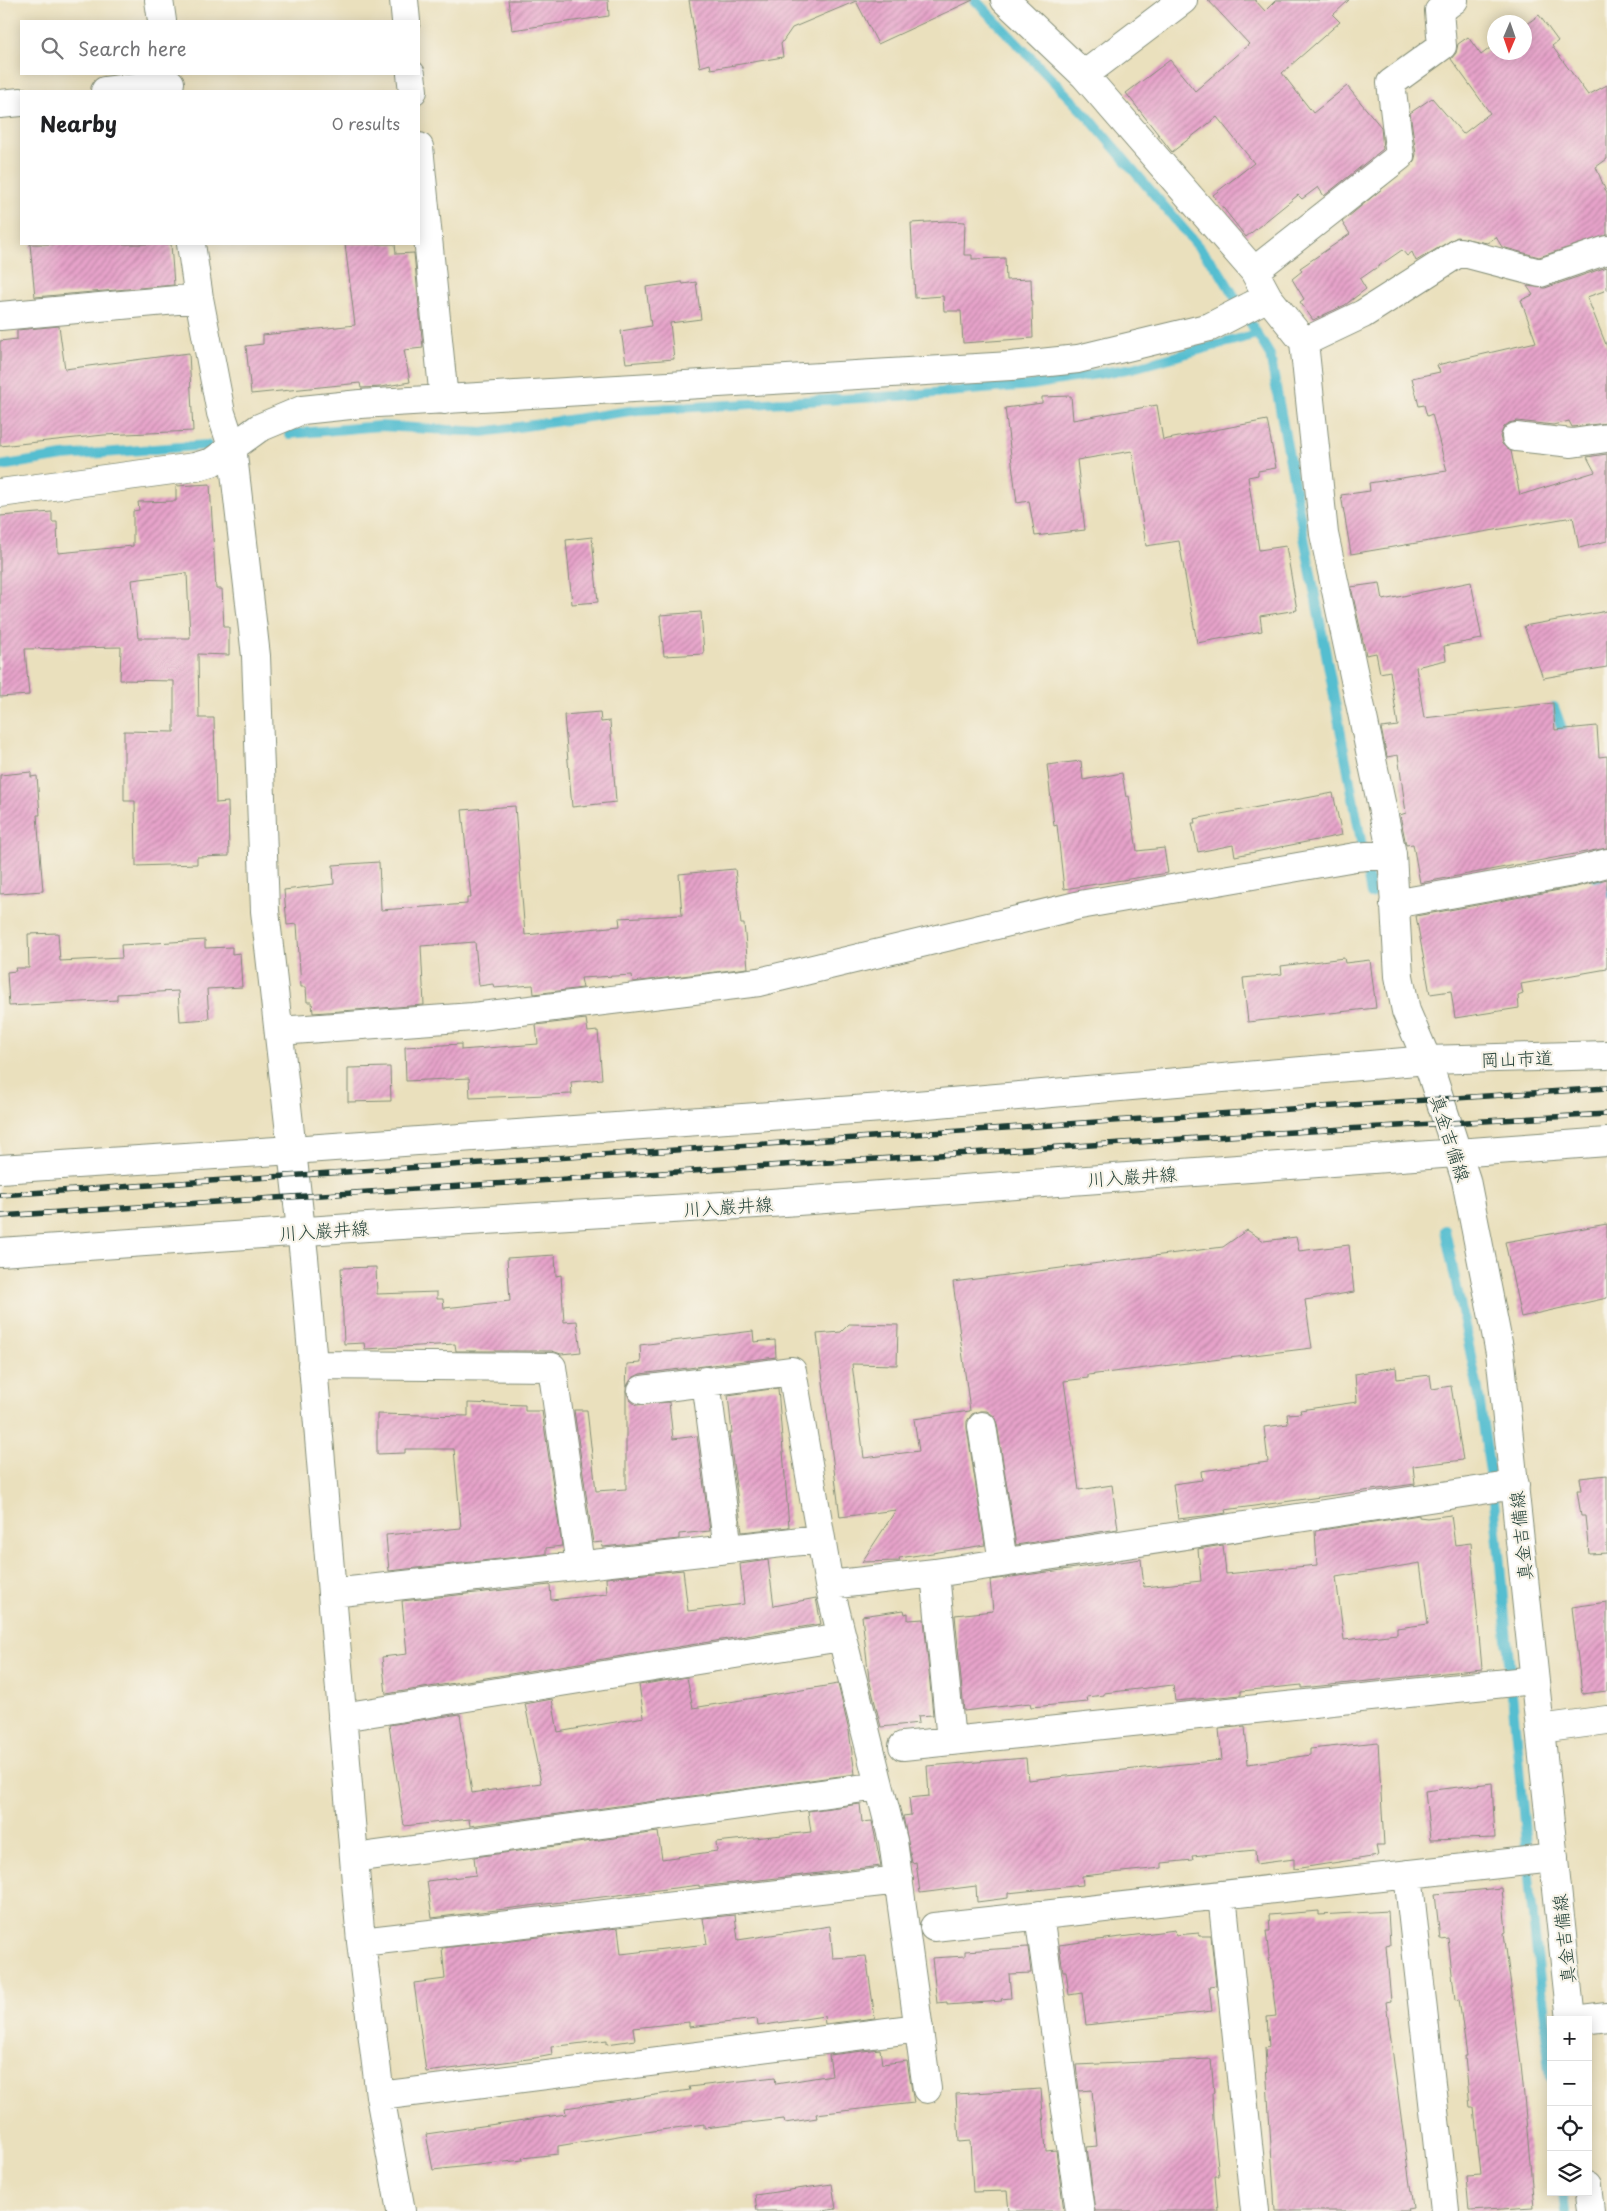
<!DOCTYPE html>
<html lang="en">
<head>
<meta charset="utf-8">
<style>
  body { margin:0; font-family:"Playpen Sans","Klee One",sans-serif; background:#f2f2f2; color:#202124 }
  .controls { position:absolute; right:15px; bottom:15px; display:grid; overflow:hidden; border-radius:0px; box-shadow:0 2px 12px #0003 }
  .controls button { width:45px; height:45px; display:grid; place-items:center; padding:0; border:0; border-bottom:1px solid #e0e0e0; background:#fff; color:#202124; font:25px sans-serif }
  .compass { position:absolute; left:1487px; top:15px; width:45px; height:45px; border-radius:50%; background:#fff; box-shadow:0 2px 12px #0003; rotate:182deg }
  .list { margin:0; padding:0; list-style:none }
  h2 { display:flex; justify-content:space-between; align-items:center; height:65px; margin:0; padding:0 20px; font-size:21px }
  h2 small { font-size:16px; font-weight:400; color:#757577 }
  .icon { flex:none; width:28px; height:28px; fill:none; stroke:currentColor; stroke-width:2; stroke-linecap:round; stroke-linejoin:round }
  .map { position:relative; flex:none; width:1607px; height:2211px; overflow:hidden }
  .search { position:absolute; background:#fff; box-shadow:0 2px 12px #0003; left:20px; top:20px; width:400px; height:55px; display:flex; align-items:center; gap:12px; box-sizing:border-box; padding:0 18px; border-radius:0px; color:#757577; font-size:19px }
  .panel { position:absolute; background:#fff; box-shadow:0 2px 12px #0003; left:20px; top:90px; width:400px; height:155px; border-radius:0px }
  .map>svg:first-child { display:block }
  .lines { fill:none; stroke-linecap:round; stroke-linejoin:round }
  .stream { stroke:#54bed0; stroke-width:10 }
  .building { fill:url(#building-hatch); fill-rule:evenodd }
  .street-casing { stroke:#848e78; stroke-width:30 }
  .secondary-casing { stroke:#848e78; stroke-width:30 }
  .street { stroke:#fff; stroke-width:28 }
  .secondary { stroke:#fff; stroke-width:28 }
  .rail-casing { stroke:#1f3d34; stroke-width:5.5 }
  .rail { stroke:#f7f3e8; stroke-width:4; stroke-dasharray:11; stroke-linecap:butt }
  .labels { text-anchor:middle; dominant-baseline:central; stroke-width:4.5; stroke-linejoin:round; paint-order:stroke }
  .street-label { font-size:18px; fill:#1f3d34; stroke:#f7f3e8 }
</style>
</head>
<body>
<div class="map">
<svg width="1607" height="2211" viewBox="0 0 1607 2211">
  <defs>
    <pattern id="building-hatch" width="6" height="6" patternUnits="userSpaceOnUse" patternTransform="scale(1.25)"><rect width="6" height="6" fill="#e7a3ca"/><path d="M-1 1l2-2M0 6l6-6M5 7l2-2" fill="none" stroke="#bb86a5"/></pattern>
  </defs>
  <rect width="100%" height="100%" fill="#f7f3e8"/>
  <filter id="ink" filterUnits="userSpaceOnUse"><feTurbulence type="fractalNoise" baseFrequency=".02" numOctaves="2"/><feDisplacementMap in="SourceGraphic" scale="10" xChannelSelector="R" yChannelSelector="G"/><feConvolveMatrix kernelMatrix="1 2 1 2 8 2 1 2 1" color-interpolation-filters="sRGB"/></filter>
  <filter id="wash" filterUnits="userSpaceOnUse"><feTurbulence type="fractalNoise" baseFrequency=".0096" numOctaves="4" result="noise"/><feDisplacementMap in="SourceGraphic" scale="20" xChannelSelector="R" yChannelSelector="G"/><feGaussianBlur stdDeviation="1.12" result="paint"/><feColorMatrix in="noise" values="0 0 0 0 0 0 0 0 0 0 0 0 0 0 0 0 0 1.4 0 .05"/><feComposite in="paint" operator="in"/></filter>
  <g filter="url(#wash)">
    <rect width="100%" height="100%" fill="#eae0bd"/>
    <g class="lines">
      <!-- stream -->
      <path class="stream" d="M 975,0 L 1089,118 L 1219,271 L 1270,355 L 1371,894
        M 289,434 L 380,426 L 483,432 L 637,410 L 898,396 L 1031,385 L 1133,368 L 1257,334
        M 0,466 L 63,456 L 207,445
        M 1554,707 L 1567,742
        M 1582,840 C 1585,860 1594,877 1607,892
        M 1445,1230 L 1478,1390 L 1494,1500 L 1532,1909 L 1551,2079
        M 1563,2192 L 1565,2211"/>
    </g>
    <g id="blocks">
      <!-- building -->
      <path class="building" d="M 508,0 L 608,0 L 609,16 L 512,30 Z
        M 689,0 L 973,0 L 878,44 L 856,1 L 792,28 L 781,44 L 783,57 L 711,69 L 710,64 L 700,67 Z
        M 1208,0 L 1255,0 L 1265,11 L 1276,0 L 1349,0 L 1333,15 L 1340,22 L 1282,73 L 1313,113 L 1347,86 L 1381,127 L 1383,149 L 1324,196 L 1318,187 L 1302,199 L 1298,195 L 1246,237 L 1213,195 L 1254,163 L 1217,117 L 1172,152 L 1126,93 L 1170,60 L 1195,91 L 1249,44 Z
        M 1539,15 L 1558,41 L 1552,46 L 1588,95 L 1607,85 L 1607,159 L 1596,167 L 1607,194 L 1607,235 L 1539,257 L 1502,247 L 1496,237 L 1487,243 L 1457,237 L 1416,261 L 1412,252 L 1407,256 L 1402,250 L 1360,279 L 1366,289 L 1345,305 L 1313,320 L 1300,302 L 1304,299 L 1292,279 L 1302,271 L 1300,268 L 1350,234 L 1342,222 L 1414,162 L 1416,154 L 1410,113 L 1432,98 L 1463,134 L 1490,113 L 1451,59 L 1456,53 L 1458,44 L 1468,37 L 1481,55 L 1494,45 L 1494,52 L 1524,52 L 1524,26 Z
        M 946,221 L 965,222 L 964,255 L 972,255 L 972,259 L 1005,258 L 1006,280 L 1031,279 L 1033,338 L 963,343 L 961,311 L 944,311 L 943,296 L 915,298 L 911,223 Z
        M 30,244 L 171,244 L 174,285 L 35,297 Z
        M 345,244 L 395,244 L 396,254 L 414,253 L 423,348 L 404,350 L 410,382 L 381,387 L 361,388 L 360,383 L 251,394 L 246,346 L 263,344 L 263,335 L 355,325 Z
        M 1607,267 L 1607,290 L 1587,297 L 1607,347 L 1607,423 L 1572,427 L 1569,421 L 1553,425 L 1517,421 L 1509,423 L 1504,427 L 1500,436 L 1502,444 L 1511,451 L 1520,495 L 1595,472 L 1587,457 L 1607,454 L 1607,541 L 1579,548 L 1573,517 L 1351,554 L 1341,495 L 1370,491 L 1369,483 L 1447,471 L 1432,414 L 1427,416 L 1424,405 L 1419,406 L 1412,378 L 1440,372 L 1437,365 L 1536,342 L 1521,300 L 1533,295 L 1527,286 L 1545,288 Z
        M 682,282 L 683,284 L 696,282 L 701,319 L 670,323 L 674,359 L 626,363 L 621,331 L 651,326 L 646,287 Z
        M 59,326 L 65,369 L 189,353 L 193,431 L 104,435 L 0,446 L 0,341 L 17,339 L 17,330 Z
        M 1071,396 L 1073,420 L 1157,405 L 1163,440 L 1267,420 L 1276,468 L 1258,471 L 1258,475 L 1248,477 L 1259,550 L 1286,546 L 1297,610 L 1260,616 L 1262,631 L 1197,643 L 1179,541 L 1146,546 L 1132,451 L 1077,460 L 1085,530 L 1035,536 L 1029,501 L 1017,503 L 1005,408 L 1042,403 L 1042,397 Z
        M 210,484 L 216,589 L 222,589 L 224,627 L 229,627 L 229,655 L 198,654 L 199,718 L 214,718 L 216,803 L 228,802 L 229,856 L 197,857 L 197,864 L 136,866 L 135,801 L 124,801 L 124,731 L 174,732 L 174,681 L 120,680 L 121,647 L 25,649 L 29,695 L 0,697 L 0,516 L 52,512 L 52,522 L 57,522 L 58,553 L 133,546 L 133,511 L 139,510 L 138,502 L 176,501 L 176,486 ZM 187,573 L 190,638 L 138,638 L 132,580 Z
        M 592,537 L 598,602 L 572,604 L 566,540 Z
        M 1471,582 L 1482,639 L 1444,646 L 1446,660 L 1416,667 L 1424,718 L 1553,703 L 1555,730 L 1597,726 L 1599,757 L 1607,756 L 1607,848 L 1420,883 L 1413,844 L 1406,845 L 1400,815 L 1406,813 L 1398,755 L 1387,757 L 1381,728 L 1398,726 L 1390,671 L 1380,673 L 1376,653 L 1366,655 L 1351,587 L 1380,583 L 1383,600 Z
        M 1607,611 L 1607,667 L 1543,678 L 1524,626 Z
        M 701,612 L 704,654 L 664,656 L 660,615 Z
        M 600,712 L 601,722 L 610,721 L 616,802 L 572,807 L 564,715 Z
        M 1081,761 L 1083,780 L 1122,773 L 1126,797 L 1129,796 L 1137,851 L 1164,848 L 1168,873 L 1064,889 L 1057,825 L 1054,826 L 1047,765 Z
        M 31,772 L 31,777 L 37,776 L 40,815 L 37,815 L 43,891 L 0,894 L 0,775 Z
        M 1333,793 L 1342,835 L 1235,856 L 1233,845 L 1198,852 L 1192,823 L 1195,823 L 1194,819 Z
        M 515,806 L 525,935 L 620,926 L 619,918 L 682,915 L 679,874 L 735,869 L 741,924 L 744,924 L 748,968 L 633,982 L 632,975 L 581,978 L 583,988 L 534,994 L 533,985 L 494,988 L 493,984 L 479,986 L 475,942 L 421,946 L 424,1005 L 313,1013 L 312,1002 L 307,1002 L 306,987 L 301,987 L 297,924 L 287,925 L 284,890 L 334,884 L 333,865 L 379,862 L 381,910 L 467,904 L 467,898 L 471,898 L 462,810 Z
        M 1607,879 L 1607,969 L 1521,984 L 1523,994 L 1518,996 L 1519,1008 L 1455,1018 L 1451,991 L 1430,994 L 1416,916 L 1576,887 Z
        M 58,933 L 60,961 L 122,958 L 121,945 L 205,940 L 205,948 L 232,947 L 232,954 L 240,953 L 242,987 L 207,989 L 209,1019 L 180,1021 L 178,991 L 117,994 L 117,1000 L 9,1006 L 7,972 L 16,971 L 15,968 L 29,968 L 28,934 Z
        M 1344,958 L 1345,963 L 1370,960 L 1376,1008 L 1248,1022 L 1243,978 L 1282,974 L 1281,966 Z
        M 586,1019 L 588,1032 L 598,1031 L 602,1079 L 571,1082 L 572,1094 L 470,1098 L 469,1078 L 406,1081 L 405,1047 L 461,1044 L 461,1050 L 538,1044 L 536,1025 Z
        M 390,1067 L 391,1101 L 348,1102 L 348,1068 Z
        M 1607,1224 L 1607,1298 L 1521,1317 L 1505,1242 Z
        M 1247,1230 L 1264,1241 L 1296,1237 L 1299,1251 L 1349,1245 L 1354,1292 L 1305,1300 L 1312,1348 L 1088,1375 L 1088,1378 L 1064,1381 L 1079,1490 L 1112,1485 L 1118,1529 L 1016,1545 L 997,1424 L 994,1416 L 987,1411 L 980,1411 L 972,1414 L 967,1421 L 967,1428 L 985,1545 L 899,1558 L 900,1561 L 862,1562 L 896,1510 L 840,1517 L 817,1334 L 841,1332 L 849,1324 L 898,1325 L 897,1365 L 852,1364 L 864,1458 L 919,1451 L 914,1419 L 970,1411 L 953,1282 L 1223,1247 Z
        M 555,1255 L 556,1276 L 561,1275 L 564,1322 L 577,1321 L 581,1352 L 561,1354 L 552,1351 L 456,1351 L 455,1344 L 365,1349 L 364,1343 L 344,1344 L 341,1268 L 376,1267 L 377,1294 L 437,1292 L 437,1299 L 443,1299 L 444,1308 L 510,1301 L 507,1258 Z
        M 753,1331 L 754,1342 L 775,1340 L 776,1357 L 640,1374 L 632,1378 L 628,1384 L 626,1391 L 627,1364 L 641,1363 L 640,1345 Z
        M 1396,1367 L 1397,1379 L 1430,1375 L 1432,1389 L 1451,1386 L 1463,1460 L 1413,1466 L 1415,1484 L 1225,1510 L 1226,1513 L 1220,1514 L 1178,1519 L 1173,1484 L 1202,1480 L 1201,1471 L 1268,1462 L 1264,1427 L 1288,1424 L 1287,1414 L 1301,1413 L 1300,1410 L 1357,1402 L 1355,1374 Z
        M 778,1388 L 789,1527 L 742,1532 L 729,1433 L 732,1433 L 728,1395 Z
        M 626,1391 L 630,1400 L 636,1405 L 669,1402 L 673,1439 L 697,1436 L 710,1531 L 679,1534 L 679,1539 L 603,1547 L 602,1542 L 593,1543 L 574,1410 L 587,1410 L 596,1491 L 626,1489 Z
        M 468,1403 L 525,1405 L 525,1411 L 542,1411 L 562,1546 L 546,1548 L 546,1554 L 389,1571 L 386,1535 L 461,1528 L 454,1449 L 405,1449 L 405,1453 L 377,1454 L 377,1414 L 468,1416 Z
        M 1607,1475 L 1607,1553 L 1589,1554 L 1585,1516 L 1581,1516 L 1577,1490 L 1582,1490 L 1580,1478 Z
        M 1419,1515 L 1419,1517 L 1427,1518 L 1451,1515 L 1455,1545 L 1471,1543 L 1482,1669 L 1302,1688 L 1302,1685 L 1241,1691 L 1241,1695 L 1175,1701 L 1173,1685 L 1104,1693 L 1104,1695 L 1087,1697 L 1088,1702 L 1031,1707 L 1030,1703 L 964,1711 L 955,1615 L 993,1611 L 990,1580 L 1141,1559 L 1144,1587 L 1201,1581 L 1198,1549 L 1223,1545 L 1226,1574 L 1317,1565 L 1315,1531 ZM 1420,1563 L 1428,1624 L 1397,1628 L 1397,1634 L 1344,1640 L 1336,1577 Z
        M 768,1560 L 774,1606 L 816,1598 L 821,1624 L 386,1694 L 382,1657 L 407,1654 L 402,1601 L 550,1585 L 551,1600 L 607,1594 L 606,1578 L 683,1570 L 688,1611 L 744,1604 L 740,1564 Z
        M 1607,1602 L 1607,1691 L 1582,1694 L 1572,1607 Z
        M 904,1610 L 905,1614 L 908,1613 L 908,1620 L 924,1619 L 933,1715 L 918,1716 L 919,1723 L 881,1727 L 869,1679 L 862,1616 Z
        M 687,1677 L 693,1708 L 838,1684 L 849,1731 L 855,1774 L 470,1826 L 469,1819 L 404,1826 L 389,1725 L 460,1714 L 472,1793 L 541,1783 L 525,1704 L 552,1699 L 558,1732 L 644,1717 L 639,1685 Z
        M 1245,1726 L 1248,1764 L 1310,1755 L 1310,1749 L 1378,1742 L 1384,1845 L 1376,1845 L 1378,1856 L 1294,1869 L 1294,1859 L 1256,1864 L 1255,1850 L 1192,1856 L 1193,1860 L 1162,1863 L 1162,1868 L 1082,1876 L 1083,1885 L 1008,1893 L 1008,1898 L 977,1902 L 976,1886 L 920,1893 L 916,1862 L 912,1863 L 903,1816 L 911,1815 L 909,1798 L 929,1796 L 927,1766 L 1026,1758 L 1028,1780 L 1222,1760 L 1219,1729 Z
        M 1492,1783 L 1495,1838 L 1430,1840 L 1425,1791 Z
        M 860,1804 L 862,1822 L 872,1821 L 881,1866 L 699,1887 L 699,1885 L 432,1918 L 427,1881 L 476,1875 L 474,1857 L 658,1832 L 662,1859 L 717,1851 L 716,1842 L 811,1832 L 808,1811 Z
        M 1502,1888 L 1506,1932 L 1504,1933 L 1521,2064 L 1534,2207 L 1469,2211 L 1466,2176 L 1481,2175 L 1474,2108 L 1470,2108 L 1465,2056 L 1467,2056 L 1459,1999 L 1455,2000 L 1448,1938 L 1440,1939 L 1435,1894 Z
        M 1319,1911 L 1319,1915 L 1388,1911 L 1390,1945 L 1386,1946 L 1391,2001 L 1386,2002 L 1413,2208 L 1407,2209 L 1408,2211 L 1275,2211 L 1265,2048 L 1269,2047 L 1267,2017 L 1276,2016 L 1266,1931 L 1270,1931 L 1269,1915 Z
        M 735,1915 L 738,1940 L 830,1926 L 833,1958 L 866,1956 L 875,2018 L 825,2024 L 824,2016 L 758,2026 L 757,2019 L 689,2027 L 689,2022 L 633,2028 L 635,2040 L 607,2044 L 607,2040 L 551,2047 L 552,2055 L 536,2058 L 426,2072 L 414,1983 L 445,1979 L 442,1948 L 618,1928 L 621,1954 L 707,1944 L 703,1918 Z
        M 1175,1930 L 1176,1935 L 1199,1933 L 1199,1936 L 1211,1936 L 1216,1985 L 1209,1986 L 1212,2011 L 1086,2025 L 1082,1993 L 1069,1995 L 1066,1971 L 1063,1971 L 1059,1945 Z
        M 1028,1947 L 1031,1973 L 1009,1974 L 1011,1998 L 1001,1999 L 1002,2001 L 947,2005 L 947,2002 L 937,2003 L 932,1958 L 965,1956 L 965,1951 Z
        M 880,2049 L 882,2064 L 907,2061 L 914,2103 L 816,2114 L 817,2118 L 785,2123 L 784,2119 L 704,2128 L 704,2124 L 624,2135 L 558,2146 L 558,2154 L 522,2158 L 523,2160 L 433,2170 L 426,2134 L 566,2114 L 565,2108 L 690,2090 L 689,2087 L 775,2077 L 776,2084 L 832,2075 L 829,2055 Z
        M 1211,2059 L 1214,2093 L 1212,2093 L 1213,2119 L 1219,2176 L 1215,2176 L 1218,2211 L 1095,2211 L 1087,2147 L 1097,2146 L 1092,2090 L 1079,2091 L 1076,2065 Z
        M 1041,2089 L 1046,2151 L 1056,2150 L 1064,2211 L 1009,2211 L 1007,2191 L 973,2192 L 970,2141 L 959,2142 L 956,2094 Z
        M 832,2184 L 836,2209 L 822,2211 L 757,2211 L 755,2195 Z"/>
    </g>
  </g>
  <g filter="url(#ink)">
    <use href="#blocks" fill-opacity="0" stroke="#848e78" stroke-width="1"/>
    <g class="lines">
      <defs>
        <path id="street" d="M 159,0 L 162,21
          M 404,0 L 406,21
          M 1005,0 L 1084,75 L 1254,271 L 1268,297 L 1304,342 L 1324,534 L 1392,854 L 1399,976 L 1406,1011 L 1427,1060
          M 411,74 L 413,91
          M 1084,75 L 1183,0
          M 105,91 L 170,83
          M 0,104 L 21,102
          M 419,147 L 444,400
          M 191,244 L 199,298 L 221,413 L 232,446 L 256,656 L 265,911 L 304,1257 L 361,1942 L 380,2096 L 401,2211
          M 1254,271 L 1400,156 L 1391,83 L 1442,46 L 1439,11 L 1454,0
          M 0,316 L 199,298
          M 1304,342 L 1363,314 L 1460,252 L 1540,273 L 1607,250
          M 1516,437 L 1572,443 L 1607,438
          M 0,493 L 195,467 L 212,462 L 259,428 L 302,410 L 360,404 L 1011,366 L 1078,359 L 1210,327 L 1268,297
          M 1394,904 L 1573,872 L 1607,863
          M 279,1031 L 473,1017 L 759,982 L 1080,905 L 1355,857 L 1392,854
          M 312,1365 L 552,1367 L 580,1565
          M 706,1381 L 728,1549
          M 642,1390 L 792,1371 L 829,1585 L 893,1841 L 927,2089
          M 982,1426 L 1003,1562
          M 935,1573 L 951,1741
          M 829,1585 L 935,1573 L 1515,1485
          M 332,1593 L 819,1539
          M 342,1717 L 841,1637
          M 1540,1729 L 1607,1720
          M 903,1746 L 1534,1680
          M 354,1858 L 879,1786
          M 1408,1874 L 1445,2211
          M 1222,1895 L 1255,2211
          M 1039,1915 L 1080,2211
          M 934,1927 L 1554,1858
          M 361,1942 L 899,1880
          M 1582,2020 L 1607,2017
          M 380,2096 L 919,2028"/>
        <path id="secondary" d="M 1427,1060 L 1466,1180 L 1500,1353 L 1571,2020
          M 0,1169 L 292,1150 L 882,1108 L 1427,1060 L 1607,1055
          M 0,1252 L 351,1228 L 757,1204 L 1607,1142
          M 1588,2187 L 1591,2211"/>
      </defs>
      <!-- street casing -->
      <use href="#street" class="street-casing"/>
      <!-- secondary casing -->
      <use href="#secondary" class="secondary-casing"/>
      <!-- street -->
      <use href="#street" class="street"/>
      <!-- secondary -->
      <use href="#secondary" class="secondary"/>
      <defs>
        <path id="rail" d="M 0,1195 L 1607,1088
          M 0,1216 L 1276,1133 L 1607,1114"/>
      </defs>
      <!-- rail casing -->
      <use href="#rail" class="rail-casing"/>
      <!-- rail -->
      <use href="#rail" class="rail"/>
    </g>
  </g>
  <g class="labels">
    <!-- street labels -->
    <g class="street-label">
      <text transform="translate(1517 1058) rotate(-2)">岡山市道</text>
      <text transform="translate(1451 1138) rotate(72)">真金吉備線</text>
      <text transform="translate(1132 1176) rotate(-4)">川入巌井線</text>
      <text transform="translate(728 1206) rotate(-4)">川入巌井線</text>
      <text transform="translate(324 1230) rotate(-4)">川入巌井線</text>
      <text transform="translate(1520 1536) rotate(-96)">真金吉備線</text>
      <text transform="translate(1563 1939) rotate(-96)">真金吉備線</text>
    </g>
  </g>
</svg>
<div class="controls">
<button>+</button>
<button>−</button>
<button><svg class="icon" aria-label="locate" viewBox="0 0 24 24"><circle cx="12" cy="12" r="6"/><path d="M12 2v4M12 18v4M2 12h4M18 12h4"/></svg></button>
<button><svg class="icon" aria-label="layers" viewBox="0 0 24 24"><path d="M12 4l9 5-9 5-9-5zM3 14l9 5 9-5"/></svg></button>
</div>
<svg class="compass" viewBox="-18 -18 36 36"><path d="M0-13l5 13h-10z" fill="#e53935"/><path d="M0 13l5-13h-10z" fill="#757577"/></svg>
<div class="search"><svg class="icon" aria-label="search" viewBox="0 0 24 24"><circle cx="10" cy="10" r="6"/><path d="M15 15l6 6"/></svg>Search here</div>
<section class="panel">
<h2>Nearby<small>0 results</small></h2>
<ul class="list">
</ul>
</section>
</div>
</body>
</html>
